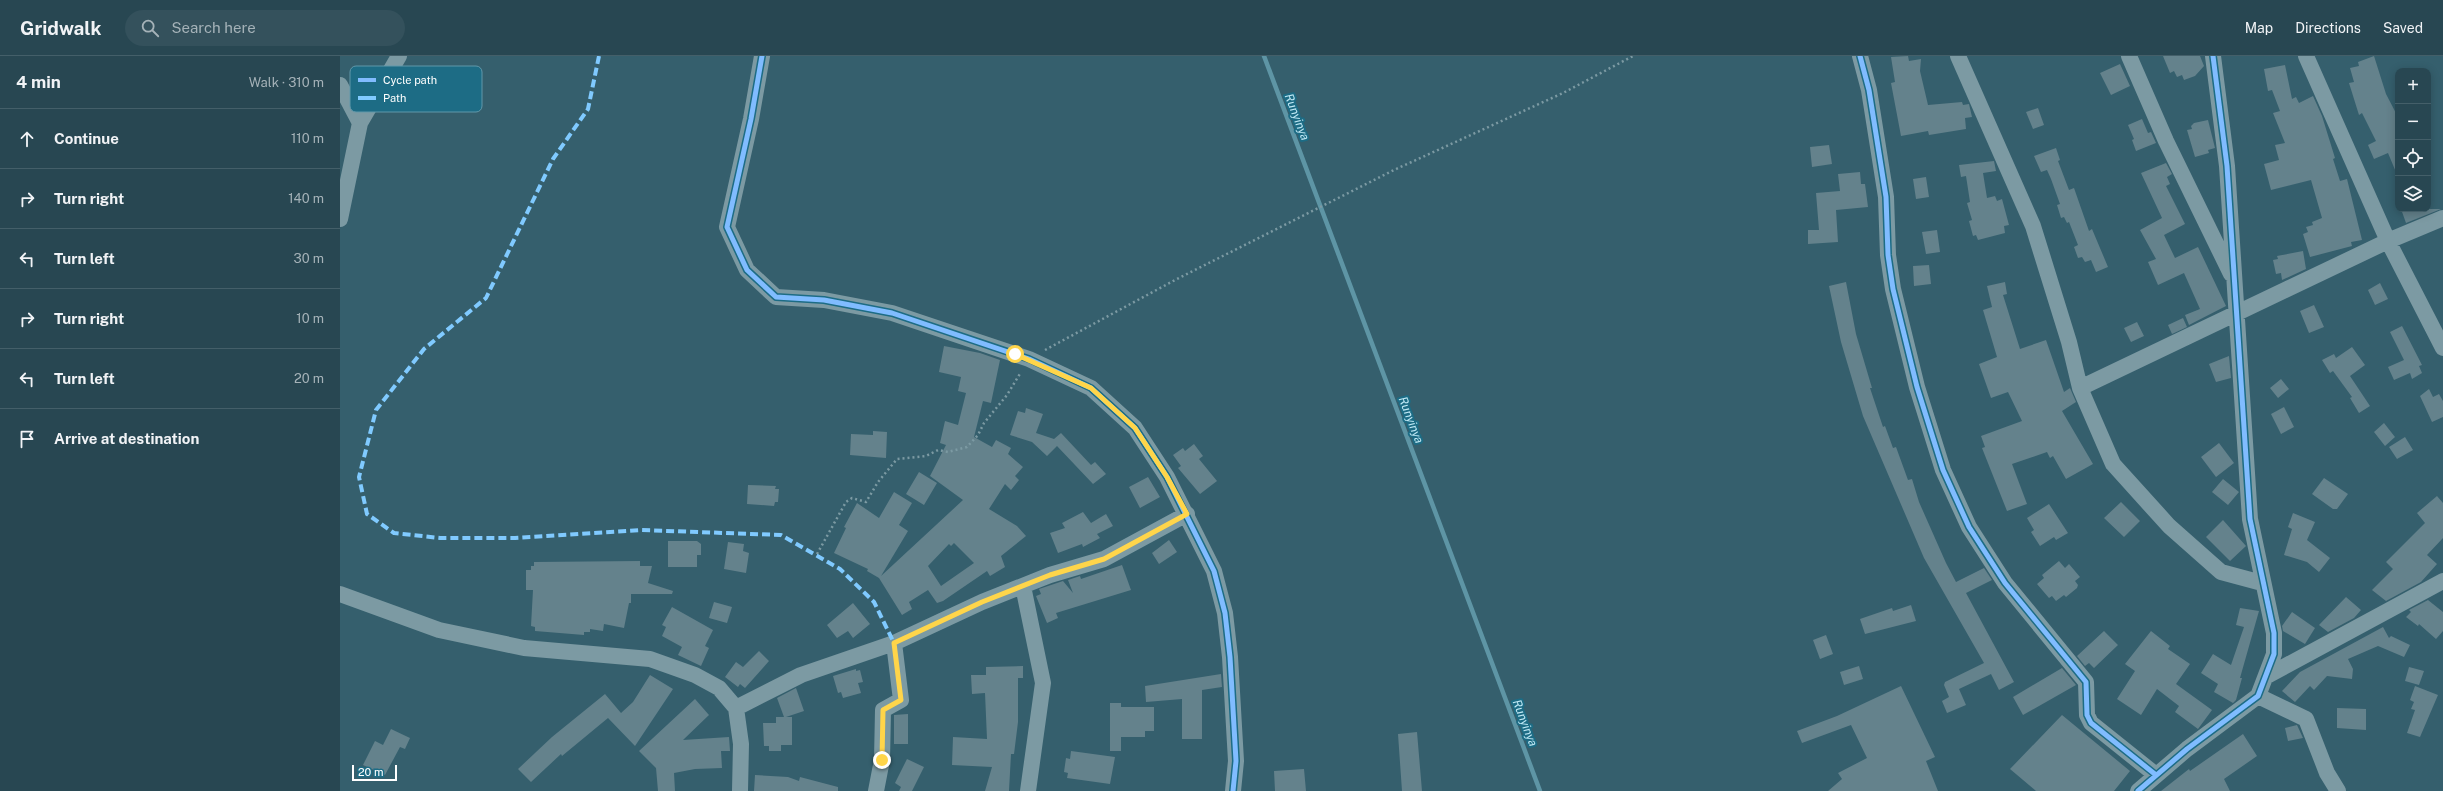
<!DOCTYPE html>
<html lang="en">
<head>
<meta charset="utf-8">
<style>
  body { margin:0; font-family:"Public Sans",sans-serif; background:#34515c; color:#f1f3f6 }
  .controls { position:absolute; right:12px; top:12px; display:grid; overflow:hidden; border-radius:8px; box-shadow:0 2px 10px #0003 }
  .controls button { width:36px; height:36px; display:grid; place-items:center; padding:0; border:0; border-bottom:1px solid #445f69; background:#284752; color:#f1f3f6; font:20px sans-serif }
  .scale { position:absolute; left:12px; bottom:10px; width:45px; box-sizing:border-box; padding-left:4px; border:2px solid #fff; border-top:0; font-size:11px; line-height:14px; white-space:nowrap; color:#fff; -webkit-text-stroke:3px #1d6c85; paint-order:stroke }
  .stop { position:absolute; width:12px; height:12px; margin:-9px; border:3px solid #ffd54a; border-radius:50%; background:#fff }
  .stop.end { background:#ffd54a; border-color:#fff; box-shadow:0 1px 4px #0008 }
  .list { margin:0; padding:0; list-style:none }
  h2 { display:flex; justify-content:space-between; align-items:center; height:52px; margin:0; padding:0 16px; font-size:17px }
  h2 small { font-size:13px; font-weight:400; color:#a5b2b8 }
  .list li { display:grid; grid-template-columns:26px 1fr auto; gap:12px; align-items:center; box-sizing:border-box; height:60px; padding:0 16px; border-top:1px solid #445f69 }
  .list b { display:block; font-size:15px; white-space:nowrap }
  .list em { font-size:13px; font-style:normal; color:#a5b2b8 }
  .icon { flex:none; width:22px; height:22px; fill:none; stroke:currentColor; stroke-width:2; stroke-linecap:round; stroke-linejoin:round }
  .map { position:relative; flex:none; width:2103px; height:735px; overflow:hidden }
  header { display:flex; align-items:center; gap:24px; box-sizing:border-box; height:56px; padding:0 20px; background:#284752; border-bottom:1px solid #445f69 }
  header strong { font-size:19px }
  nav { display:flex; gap:22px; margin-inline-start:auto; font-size:14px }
  .search { width:280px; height:36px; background:#34515c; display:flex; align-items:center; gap:10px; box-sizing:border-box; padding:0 14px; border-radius:22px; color:#a5b2b8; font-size:15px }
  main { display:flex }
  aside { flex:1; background:#284752 }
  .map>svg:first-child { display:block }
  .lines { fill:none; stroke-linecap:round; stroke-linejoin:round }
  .stream { stroke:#5e95a5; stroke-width:4.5 }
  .building { fill:#64828c; fill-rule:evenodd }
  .path { stroke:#7c9aa3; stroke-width:2.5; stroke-dasharray:2 3; stroke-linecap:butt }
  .street { stroke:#7c9aa3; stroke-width:16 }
  .quiet { stroke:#80caff; stroke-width:4; stroke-dasharray:8 4; stroke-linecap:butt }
  .cycleway-casing { stroke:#1d6c85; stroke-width:8 }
  .cycleway { stroke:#80bcff; stroke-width:5 }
  .route { stroke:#ffd54a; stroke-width:5 }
  .labels { text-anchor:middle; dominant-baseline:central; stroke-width:4; stroke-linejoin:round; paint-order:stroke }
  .water-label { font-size:12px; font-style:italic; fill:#c0e9f5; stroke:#1d6c85 }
  .key { fill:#1d6c85; stroke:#6198aa; stroke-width:1 }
  .key-label { font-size:11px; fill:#fff }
</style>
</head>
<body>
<header>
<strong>Gridwalk</strong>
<div class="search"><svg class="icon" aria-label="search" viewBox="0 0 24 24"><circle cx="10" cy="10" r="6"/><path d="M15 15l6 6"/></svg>Search here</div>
<nav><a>Map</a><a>Directions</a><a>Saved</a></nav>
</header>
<main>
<aside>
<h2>4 min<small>Walk · 310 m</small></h2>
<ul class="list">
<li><svg class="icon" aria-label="ahead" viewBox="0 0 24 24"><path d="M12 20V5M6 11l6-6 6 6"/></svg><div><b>Continue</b></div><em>110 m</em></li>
<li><svg class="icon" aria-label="right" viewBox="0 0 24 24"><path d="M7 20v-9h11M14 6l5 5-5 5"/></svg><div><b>Turn right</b></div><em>140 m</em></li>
<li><svg class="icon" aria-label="left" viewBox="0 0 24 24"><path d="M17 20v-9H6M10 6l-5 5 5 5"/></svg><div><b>Turn left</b></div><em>30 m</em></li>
<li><svg class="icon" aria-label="right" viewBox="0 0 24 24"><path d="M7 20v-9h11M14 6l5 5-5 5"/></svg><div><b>Turn right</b></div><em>10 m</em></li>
<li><svg class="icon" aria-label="left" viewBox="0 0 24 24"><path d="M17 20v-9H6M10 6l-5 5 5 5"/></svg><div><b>Turn left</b></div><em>20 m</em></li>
<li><svg class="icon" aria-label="arrive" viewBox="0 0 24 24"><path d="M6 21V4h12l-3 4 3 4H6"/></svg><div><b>Arrive at destination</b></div></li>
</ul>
</aside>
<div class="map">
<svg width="2103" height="735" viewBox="0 0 2103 735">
  <rect width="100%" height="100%" fill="#355f6d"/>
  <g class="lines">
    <!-- stream -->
    <path class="stream" d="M 924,0 L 1200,735"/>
  </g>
  <!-- building -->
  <path class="building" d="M 1568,0 L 1569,5 L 1581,3 L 1580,15 L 1588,49 L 1622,46 L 1623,49 L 1629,48 L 1632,61 L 1625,62 L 1626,73 L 1589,79 L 1588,75 L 1561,80 L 1551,27 L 1555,26 L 1551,1 Z
    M 1823,0 L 1860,0 L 1864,10 L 1855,20 L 1844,24 L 1842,19 L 1837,21 L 1834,15 L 1830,17 Z
    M 2034,0 L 2046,38 L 2058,61 L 2058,121 L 2048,97 L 2034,103 L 2028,89 L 2036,85 L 2022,57 L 2019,59 L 2009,27 L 2014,26 L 2010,12 L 2019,10 L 2018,6 Z
    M 1780,8 L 1790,30 L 1771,39 L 1760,17 Z
    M 1945,9 L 1952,43 L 1956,41 L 1959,47 L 1973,40 L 1982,60 L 1995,102 L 1993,103 L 2000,125 L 2007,123 L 2022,184 L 2011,186 L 2012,190 L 1970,201 L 1963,178 L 1968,176 L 1966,171 L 1973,169 L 1972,166 L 1982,162 L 1971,124 L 1931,134 L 1924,108 L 1939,104 L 1935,89 L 1945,87 L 1933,57 L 1940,55 L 1932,34 L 1928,35 L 1924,13 Z
    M 1698,52 L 1704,69 L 1693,73 L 1686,56 Z
    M 1802,63 L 1808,77 L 1811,76 L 1816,87 L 1796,95 L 1792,84 L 1794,83 L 1788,69 Z
    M 1868,64 L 1875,92 L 1868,94 L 1869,97 L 1855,101 L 1847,74 L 1852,73 L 1851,70 L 1854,67 Z
    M 1489,89 L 1492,108 L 1472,111 L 1470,91 Z
    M 1716,92 L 1720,104 L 1718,105 L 1729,134 L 1734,132 L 1749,175 L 1752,173 L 1768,211 L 1756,216 L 1751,204 L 1745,206 L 1742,201 L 1738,202 L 1734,191 L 1738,189 L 1729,166 L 1727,167 L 1724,161 L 1721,162 L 1717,149 L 1720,148 L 1711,123 L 1707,114 L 1701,116 L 1694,100 Z
    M 1654,105 L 1656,115 L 1643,117 L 1647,142 L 1655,140 L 1657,145 L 1662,143 L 1669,169 L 1664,170 L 1665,177 L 1638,184 L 1636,179 L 1633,180 L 1629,165 L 1632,164 L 1627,147 L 1630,146 L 1626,120 L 1621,121 L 1619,109 Z
    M 1826,107 L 1832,118 L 1827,121 L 1830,128 L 1826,130 L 1845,168 L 1824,179 L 1835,202 L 1858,191 L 1886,250 L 1849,269 L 1845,259 L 1860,253 L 1844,217 L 1818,229 L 1808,206 L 1816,203 L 1800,174 L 1822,162 L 1801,117 Z
    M 1520,116 L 1521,128 L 1525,128 L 1528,151 L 1496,154 L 1498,186 L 1468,188 L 1468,174 L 1479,174 L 1476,137 L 1500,135 L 1498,118 Z
    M 1586,121 L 1589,141 L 1576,143 L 1573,123 Z
    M 2061,153 L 2101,153 L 2066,167 Z
    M 1597,174 L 1600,196 L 1586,198 L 1582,176 Z
    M 1963,195 L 1966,213 L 1942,224 L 1941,217 L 1936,218 L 1933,204 L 1938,203 L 1937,200 Z
    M 1589,209 L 1591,228 L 1574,230 L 1573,210 Z
    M 1506,226 L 1516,278 L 1532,332 L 1530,332 L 1543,371 L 1545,370 L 1553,392 L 1556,391 L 1568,424 L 1572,423 L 1579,446 L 1606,507 L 1616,526 L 1644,512 L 1652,524 L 1626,537 L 1674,626 L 1659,634 L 1651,618 L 1619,633 L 1626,649 L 1607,657 L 1602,645 L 1609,641 L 1604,629 L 1605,626 L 1644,607 L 1584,502 L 1523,360 L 1501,286 L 1489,230 Z
    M 1665,226 L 1667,238 L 1663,239 L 1680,293 L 1706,284 L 1724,336 L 1730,332 L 1736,346 L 1722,355 L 1753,408 L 1726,423 L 1713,400 L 1710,402 L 1707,396 L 1672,408 L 1687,448 L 1667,455 L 1642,392 L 1645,391 L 1641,380 L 1682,365 L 1668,336 L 1651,342 L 1639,308 L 1657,301 L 1643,254 L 1652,251 L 1647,230 Z
    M 2040,227 L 2048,243 L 2035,249 L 2028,234 Z
    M 1974,249 L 1984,271 L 1969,277 L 1960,255 Z
    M 1843,262 L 1847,271 L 1832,278 L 1828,269 Z
    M 1797,266 L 1804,280 L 1791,286 L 1784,272 Z
    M 2062,270 L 2082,309 L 2079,310 L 2082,317 L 2072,323 L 2070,317 L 2054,324 L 2048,311 L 2064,304 L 2050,276 Z
    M 604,290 L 640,297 L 660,304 L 651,347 L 643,345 L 634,381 L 652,391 L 656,384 L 671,392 L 668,398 L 683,411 L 675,420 L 679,424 L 671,434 L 665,428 L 649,453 L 677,470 L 686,480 L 661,500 L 665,511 L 650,520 L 647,515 L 603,545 L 597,547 L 588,534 L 569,546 L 572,553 L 562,559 L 539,522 L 527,515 L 528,513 L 494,497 L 506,472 L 504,471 L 517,447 L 539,462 L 554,436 L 572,447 L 559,469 L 568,475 L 541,520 L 623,444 L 590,420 L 606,389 L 600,387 L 605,365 L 618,369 L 626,337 L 618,335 L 621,321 L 599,316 ZM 614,487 L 634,507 L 601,530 L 588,510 L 609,488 L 611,490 Z
    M 2012,291 L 2025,309 L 2010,320 L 2030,350 L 2019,357 L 2010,342 L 2012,341 L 1993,315 L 1990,317 L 1982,304 L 1994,298 L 1996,302 Z
    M 1889,300 L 1891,322 L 1876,326 L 1869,308 Z
    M 1941,323 L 1949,333 L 1938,342 L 1930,332 Z
    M 2089,333 L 2093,341 L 2099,338 L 2103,345 L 2103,361 L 2092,366 L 2080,340 Z
    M 1944,351 L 1954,371 L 1941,378 L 1931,358 Z
    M 686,352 L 703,358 L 696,377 L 714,383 L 721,377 L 751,409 L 755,406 L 766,418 L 753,428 L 717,390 L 707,400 L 692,386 L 670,379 L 678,355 L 685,357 Z
    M 2044,367 L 2055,381 L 2045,390 L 2034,376 Z
    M 533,375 L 547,376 L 546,402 L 510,399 L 511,378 L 533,379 Z
    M 2065,381 L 2073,394 L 2057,403 L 2049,391 Z
    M 1879,387 L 1894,407 L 1876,421 L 1861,401 Z
    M 854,388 L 863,400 L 859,403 L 877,425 L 860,438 L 838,412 L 841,410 L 833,399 L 843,392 L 845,395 Z
    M 579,416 L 597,427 L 584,449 L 566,438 Z
    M 808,421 L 820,441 L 800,452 L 789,431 Z
    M 1984,422 L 2008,438 L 1997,453 L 1993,453 L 1972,438 Z
    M 1883,423 L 1899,436 L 1888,449 L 1872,436 Z
    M 408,429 L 436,430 L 435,433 L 439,433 L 438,446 L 435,446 L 434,450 L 407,448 Z
    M 2097,440 L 2103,447 L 2103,482 L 2087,499 L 2097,508 L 2081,526 L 2046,545 L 2032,534 L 2053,513 L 2046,506 L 2085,467 L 2077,457 Z
    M 1781,446 L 1800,465 L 1784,481 L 1764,462 Z
    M 1709,448 L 1728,477 L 1716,484 L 1714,481 L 1700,490 L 1691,476 L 1694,474 L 1687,462 Z
    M 743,456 L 751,467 L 766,458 L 773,470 L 757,478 L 760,482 L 743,491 L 742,488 L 718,497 L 710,477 L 725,472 L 722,467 Z
    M 1953,457 L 1975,466 L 1967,484 L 1990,502 L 1979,516 L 1967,506 L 1944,499 L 1952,473 L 1948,471 Z
    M 1883,464 L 1906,490 L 1890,505 L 1866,481 Z
    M 829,484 L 837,496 L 819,508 L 812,497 Z
    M 328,485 L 357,485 L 361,488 L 361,499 L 357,499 L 357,511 L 328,511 Z
    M 388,486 L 404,488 L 403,495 L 409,497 L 406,517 L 384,513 Z
    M 300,505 L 300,510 L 312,510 L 308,527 L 333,535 L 332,538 L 291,538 L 291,547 L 289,547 L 284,572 L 264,568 L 263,575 L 250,573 L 250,576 L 244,576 L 244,579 L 195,575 L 195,571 L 191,570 L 193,534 L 186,534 L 186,514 L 191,514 L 191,510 L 194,510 L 194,506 Z
    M 1719,505 L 1725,512 L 1729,508 L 1740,521 L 1735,525 L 1738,529 L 1737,532 L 1726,541 L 1724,539 L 1716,545 L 1712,540 L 1709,542 L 1697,528 L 1704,522 L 1702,519 Z
    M 782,509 L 791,534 L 716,557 L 718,562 L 707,567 L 696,540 L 701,538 L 699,533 L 723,525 L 733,537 L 728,524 L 740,520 L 741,523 Z
    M 2006,541 L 2021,554 L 2014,562 L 1988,576 L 1979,569 Z
    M 2088,544 L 2103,556 L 2103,575 L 2096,583 L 2079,568 L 2078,570 L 2066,561 L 2071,556 L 2069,554 Z
    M 374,546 L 392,551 L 387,567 L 369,562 Z
    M 513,547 L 530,568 L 513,582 L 508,575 L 497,582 L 487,569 Z
    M 1571,549 L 1576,565 L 1525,578 L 1520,563 L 1552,552 L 1553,555 Z
    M 332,551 L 373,574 L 365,590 L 369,592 L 361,610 L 338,599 L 342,591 L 322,580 L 326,571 L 322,569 Z
    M 1900,552 L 1919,555 L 1900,622 L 1902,622 L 1896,644 L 1893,647 L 1874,636 L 1878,628 L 1861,617 L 1873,598 L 1891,609 L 1904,571 L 1896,569 Z
    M 1952,556 L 1975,572 L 1965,588 L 1943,575 L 1942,570 Z
    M 2043,571 L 2049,582 L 2051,580 L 2070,589 L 2064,601 L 2038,590 L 2008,603 L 2013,613 L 2012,623 L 1987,620 L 1974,634 L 1970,630 L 1955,646 L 1942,635 L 1960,616 Z
    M 1764,575 L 1778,589 L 1754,612 L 1749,607 L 1745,610 L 1737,600 Z
    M 1811,575 L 1830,590 L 1828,593 L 1850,608 L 1836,628 L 1872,654 L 1858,673 L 1835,656 L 1839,650 L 1817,633 L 1801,659 L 1777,643 L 1795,615 L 1785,608 Z
    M 1486,579 L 1493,598 L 1480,603 L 1473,584 Z
    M 419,595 L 429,605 L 405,632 L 400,628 L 398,631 L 385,621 L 396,606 L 403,611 Z
    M 683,610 L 683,622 L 678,622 L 678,666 L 674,698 L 671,698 L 669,735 L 645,735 L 652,711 L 612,709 L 613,681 L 647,683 L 645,637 L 632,638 L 631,619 L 646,619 L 646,611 Z
    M 1519,610 L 1523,623 L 1504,629 L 1500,616 Z
    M 2069,611 L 2084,615 L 2079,629 L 2065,625 Z
    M 1722,612 L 1736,629 L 1683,659 L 1673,641 Z
    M 516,613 L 516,615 L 520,614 L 523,626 L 518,627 L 521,637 L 503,642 L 501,636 L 498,637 L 493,620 Z
    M 881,618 L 882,631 L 862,634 L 862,683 L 842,683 L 842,643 L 806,646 L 805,630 Z
    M 310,619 L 333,633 L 295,690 L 268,662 L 222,700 L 221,698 L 191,726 L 178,713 L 212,681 L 265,638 L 281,657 L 293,646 Z
    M 1561,630 L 1595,701 L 1586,705 L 1598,735 L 1488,735 L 1502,723 L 1498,717 L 1527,702 L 1511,669 L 1462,687 L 1457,675 L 1497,660 Z
    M 2075,630 L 2098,639 L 2080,681 L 2067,677 L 2075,654 L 2071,653 L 2074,646 L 2070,644 Z
    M 456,632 L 464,655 L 446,661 L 452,661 L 452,689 L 441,689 L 441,695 L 429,695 L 429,690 L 424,690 L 423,667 L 436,667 L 436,661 L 444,661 L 437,642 Z
    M 355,643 L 369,659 L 343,684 L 389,681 L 390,695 L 381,695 L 382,712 L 355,713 L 334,717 L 335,735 L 318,735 L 316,712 L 299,695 Z
    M 770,647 L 781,647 L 781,651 L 814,651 L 814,675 L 805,675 L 805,681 L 781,681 L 781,695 L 770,695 Z
    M 1997,652 L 2026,653 L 2026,674 L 1997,672 Z
    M 568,658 L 568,688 L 554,688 L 554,659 Z
    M 1722,659 L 1790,715 L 1774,735 L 1696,735 L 1670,713 Z
    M 1957,669 L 1963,682 L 1948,685 L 1945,672 Z
    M 51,673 L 70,682 L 65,693 L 60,691 L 45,719 L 23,709 L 35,685 L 43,689 Z
    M 1077,676 L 1082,735 L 1062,735 L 1058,678 Z
    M 1903,678 L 1917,700 L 1884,723 L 1890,735 L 1821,735 L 1849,713 L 1850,715 Z
    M 731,695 L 775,701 L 770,728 L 727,722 L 728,717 L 724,716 L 726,702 L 730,703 Z
    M 567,703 L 584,711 L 572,735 L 559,735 L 561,731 L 555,727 Z
    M 964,713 L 966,735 L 935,735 L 934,715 Z
    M 415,719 L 448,721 L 459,725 L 460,721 L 498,731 L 498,735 L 414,735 Z"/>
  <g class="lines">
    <!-- path -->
    <path class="path" d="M 705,294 L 835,224 L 1054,114 L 1223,37 L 1293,0
      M 477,498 L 506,446 L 512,442 L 526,446 L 538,426 L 557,403 L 586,400 L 598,394 L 608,396 L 627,391 L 638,379 L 644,367 L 667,339 L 681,316"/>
    <!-- street -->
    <path class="street" d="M 422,0 L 411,63 L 387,171 L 407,214 L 436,241 L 484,244 L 552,257 L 689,303 L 751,332 L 795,372 L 827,421 L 874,515 L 885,557 L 890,601 L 896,705 L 893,735
      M 1520,0 L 1529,34 L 1546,141 L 1548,199 L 1553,233 L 1577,331 L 1603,414 L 1629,471 L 1665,527 L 1746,626 L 1747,659 L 1751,667 L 1816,719
      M 1618,0 L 1693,170 L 1729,286 L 1740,332 L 1773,408 L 1829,470 L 1881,516 L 1922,527
      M 1789,0 L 1826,85 L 1891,218
      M 1966,0 L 2048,185 L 2103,292
      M 0,29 L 20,67
      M 0,163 L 20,67 L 59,0
      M 1740,332 L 2048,185 L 2103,162
      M 683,530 L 703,627 L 688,735
      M 0,538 L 99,574 L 184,592 L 310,603 L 355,619 L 379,632 L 396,652 L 401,688 L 400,735
      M 1927,620 L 2103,525
      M 1918,640 L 1966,663 L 1987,717 L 1998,735
      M 396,652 L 461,619 L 554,587 L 642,546 L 710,519 L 764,503 L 847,458
      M 536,735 L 542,704 L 543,654 L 561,644 L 554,587
      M 1798,735 L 1847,693 L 1918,640 L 1934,598 L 1934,577 L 1910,463 L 1887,110 L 1873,0"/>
    <!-- quiet -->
    <path class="quiet" d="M 259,0 L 248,53 L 213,103 L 146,242 L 84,293 L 36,354 L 19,421 L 27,458 L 54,477 L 100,482 L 175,482 L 301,474 L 441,479 L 500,513 L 534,546 L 554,587"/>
    <defs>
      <path id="cycleway" d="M 422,0 L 411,63 L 387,171 L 407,214 L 436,241 L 484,244 L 552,257 L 689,303 L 751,332 L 795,372 L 827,421 L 874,515 L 885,557 L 890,601 L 896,705 L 893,735
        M 1520,0 L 1529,34 L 1546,141 L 1548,199 L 1553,233 L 1577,331 L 1603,414 L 1629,471 L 1665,527 L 1746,626 L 1747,659 L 1751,667 L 1816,719
        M 1798,735 L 1847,693 L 1918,640 L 1934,598 L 1934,577 L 1910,463 L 1887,110 L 1873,0"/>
    </defs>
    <!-- cycleway casing -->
    <use href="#cycleway" class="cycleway-casing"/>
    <!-- cycleway -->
    <use href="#cycleway" class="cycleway"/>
  </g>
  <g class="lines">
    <!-- route -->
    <path class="route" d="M 542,704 L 543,654 L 561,644 L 554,587 L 642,546 L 710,519 L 764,503 L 847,458 L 827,421 L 795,372 L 751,332 L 675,298"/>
  </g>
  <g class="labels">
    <!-- water labels -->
    <g class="water-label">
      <text transform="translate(957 61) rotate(69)">Runyinya</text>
      <text transform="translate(1071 364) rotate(69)">Runyinya</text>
      <text transform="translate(1185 667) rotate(69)">Runyinya</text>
    </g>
  </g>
  <!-- legend -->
  <rect x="10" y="10" width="132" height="46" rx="6" class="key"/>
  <rect x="18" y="22" width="18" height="4" fill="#80bcff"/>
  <rect x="18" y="40" width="18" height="4" fill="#80caff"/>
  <g class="key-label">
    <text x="43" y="28">Cycle path</text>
    <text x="43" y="46">Path</text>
  </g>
</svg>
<div class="controls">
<button>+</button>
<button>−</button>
<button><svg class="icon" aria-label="locate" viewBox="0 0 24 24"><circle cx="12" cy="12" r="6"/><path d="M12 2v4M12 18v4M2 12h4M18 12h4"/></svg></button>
<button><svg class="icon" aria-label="layers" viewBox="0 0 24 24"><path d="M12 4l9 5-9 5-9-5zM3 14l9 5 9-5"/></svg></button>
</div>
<div class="scale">20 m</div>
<div class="stop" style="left:675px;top:298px"></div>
<div class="stop end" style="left:542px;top:704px"></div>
</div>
</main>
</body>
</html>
